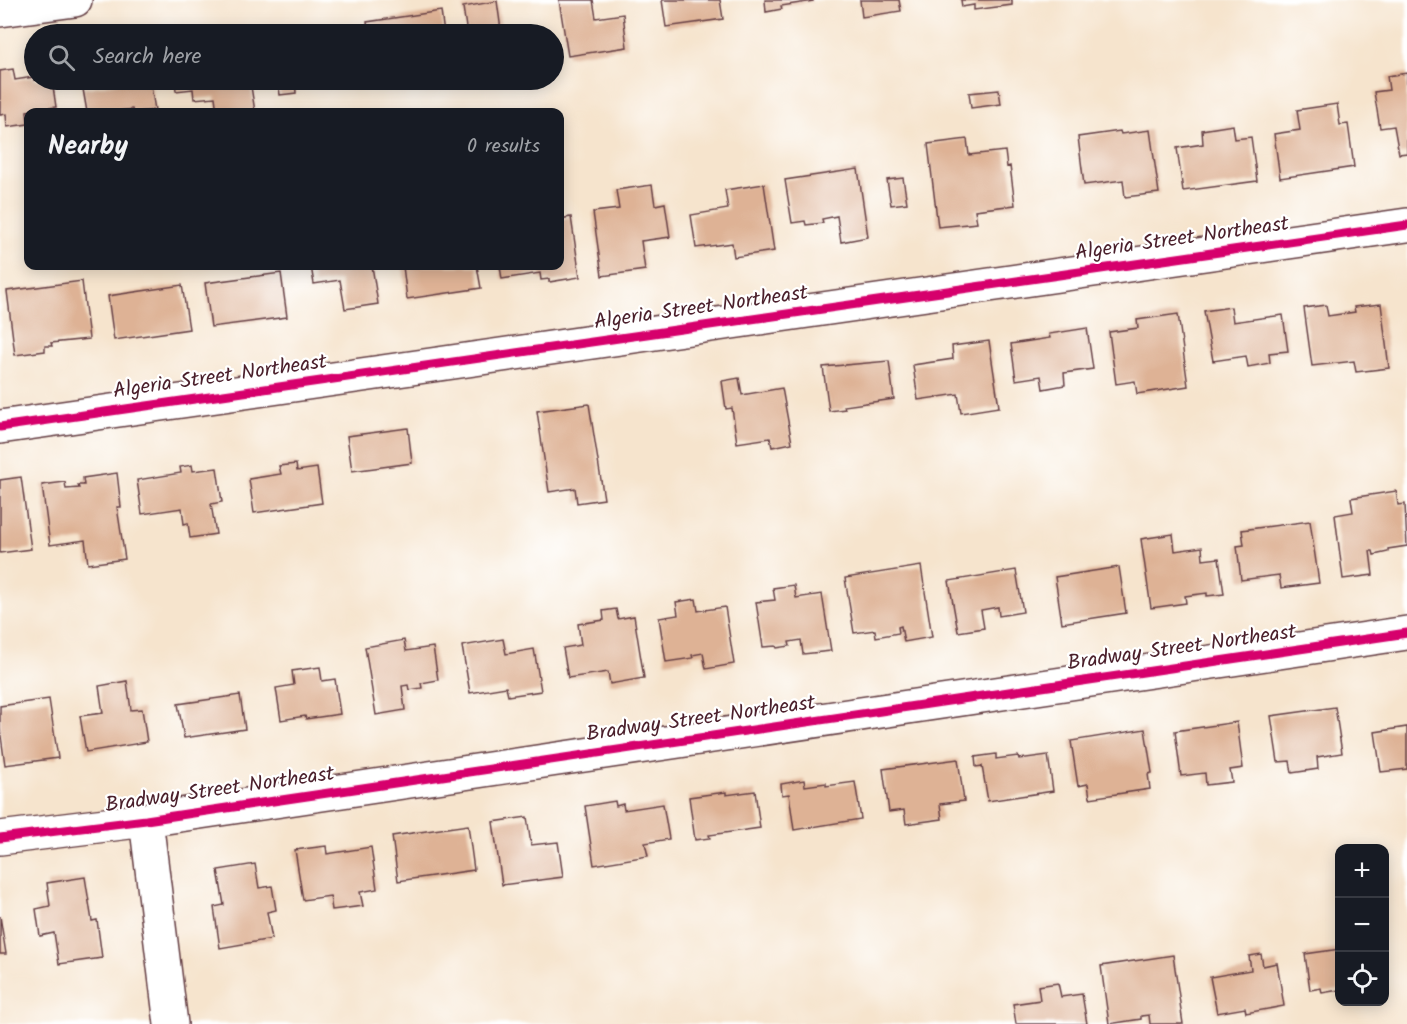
<!DOCTYPE html>
<html lang="en">
<head>
<meta charset="utf-8">
<style>
  body { margin:0; font-family:Kalam,sans-serif; background:#20242c; color:#f1f3f6 }
  .controls { position:absolute; right:18px; bottom:18px; display:grid; overflow:hidden; border-radius:12px; box-shadow:0 3px 15px #0003 }
  .controls button { width:54px; height:54px; display:grid; place-items:center; padding:0; border:0; border-bottom:2px solid #363941; background:#171b24; color:#f1f3f6; font:30px sans-serif }
  .list { margin:0; padding:0; list-style:none }
  h2 { display:flex; justify-content:space-between; align-items:center; height:78px; margin:0; padding:0 24px; font-size:26px }
  h2 small { font-size:20px; font-weight:400; color:#9ea1a6 }
  .icon { flex:none; width:33px; height:33px; fill:none; stroke:currentColor; stroke-width:2; stroke-linecap:round; stroke-linejoin:round }
  .map { position:relative; flex:none; width:1407px; height:1024px; overflow:hidden }
  .search { position:absolute; background:#171b24; box-shadow:0 3px 15px #0003; left:24px; top:24px; width:540px; height:66px; display:flex; align-items:center; gap:15px; box-sizing:border-box; padding:0 21px; border-radius:33px; color:#9ea1a6; font-size:22px }
  .panel { position:absolute; background:#171b24; box-shadow:0 3px 15px #0003; left:24px; top:108px; width:540px; height:162px; border-radius:12px }
  .map>svg:first-child { display:block }
  .building { fill:#deb295 }
  .lines { fill:none; stroke-linecap:round; stroke-linejoin:round }
  .minor-casing { stroke:#643d43; stroke-width:36 }
  .minor { stroke:#fff; stroke-width:33 }
  .cycleway-casing { stroke:#fff; stroke-width:13 }
  .cycleway { stroke:#d6006c; stroke-width:9 }
  .labels { text-anchor:middle; dominant-baseline:central; stroke-width:4.5; stroke-linejoin:round; paint-order:stroke }
  .street-label { font-size:21px; fill:#4a1f2b; stroke:#fff }
</style>
</head>
<body>
<div class="map">
<svg width="1407" height="1024" viewBox="0 0 1407 1024">
  <rect width="100%" height="100%" fill="#fff"/>
  <filter id="ink" filterUnits="userSpaceOnUse"><feTurbulence type="fractalNoise" baseFrequency=".0167" numOctaves="2"/><feDisplacementMap in="SourceGraphic" scale="12" xChannelSelector="R" yChannelSelector="G"/><feConvolveMatrix kernelMatrix="1 2 1 2 8 2 1 2 1" color-interpolation-filters="sRGB"/></filter>
  <filter id="wash" filterUnits="userSpaceOnUse"><feTurbulence type="fractalNoise" baseFrequency=".008" numOctaves="4" result="noise"/><feDisplacementMap in="SourceGraphic" scale="24" xChannelSelector="R" yChannelSelector="G"/><feGaussianBlur stdDeviation="1.35" result="paint"/><feColorMatrix in="noise" values="0 0 0 0 0 0 0 0 0 0 0 0 0 0 0 0 0 1.4 0 .05"/><feComposite in="paint" operator="in"/></filter>
  <g filter="url(#wash)">
    <rect width="100%" height="100%" fill="#f6e4cd"/>
    <g id="blocks">
      <!-- building -->
      <path class="building" d="M 559,0 L 593,0 L 596,18 L 623,14 L 627,47 L 568,56 Z
        M 662,0 L 720,0 L 723,19 L 666,27 Z
        M 765,0 L 813,0 L 813,1 L 781,6 L 782,9 L 766,12 Z
        M 860,0 L 899,0 L 901,11 L 862,17 Z
        M 961,0 L 1012,0 L 1012,5 L 974,10 L 974,5 L 962,7 Z
        M 497,1 L 501,30 L 527,28 L 528,34 L 467,34 L 463,7 Z
        M 441,11 L 444,34 L 369,34 L 367,22 Z
        M 13,69 L 15,80 L 34,77 L 34,80 L 52,80 L 56,107 L 27,111 L 28,124 L 7,127 L 6,114 L 0,115 L 0,71 Z
        M 1407,73 L 1407,153 L 1399,154 L 1394,126 L 1380,128 L 1374,92 L 1389,90 L 1387,76 Z
        M 119,80 L 150,80 L 155,110 L 137,112 L 133,112 L 132,109 L 111,112 L 87,112 L 83,89 L 119,83 Z
        M 175,80 L 250,80 L 255,112 L 217,112 L 215,97 L 194,99 L 193,89 L 176,91 Z
        M 278,80 L 295,80 L 296,93 L 280,95 Z
        M 999,90 L 1001,104 L 971,108 L 969,93 Z
        M 1337,104 L 1340,125 L 1348,124 L 1354,167 L 1280,178 L 1274,134 L 1300,130 L 1297,110 Z
        M 1233,125 L 1235,139 L 1251,137 L 1257,181 L 1183,191 L 1177,148 L 1203,144 L 1202,130 Z
        M 1150,130 L 1159,193 L 1125,197 L 1123,180 L 1084,185 L 1078,137 L 1120,131 L 1121,134 Z
        M 967,139 L 969,155 L 1005,151 L 1007,167 L 1010,166 L 1015,205 L 975,210 L 977,223 L 938,227 L 928,144 Z
        M 858,169 L 868,237 L 841,242 L 837,216 L 822,219 L 823,223 L 806,225 L 805,221 L 792,223 L 785,180 Z
        M 903,178 L 907,203 L 891,205 L 887,180 Z
        M 764,184 L 774,251 L 734,257 L 732,243 L 696,248 L 691,215 L 728,209 L 725,190 Z
        M 652,185 L 655,205 L 665,203 L 670,237 L 641,241 L 645,270 L 602,276 L 593,212 L 619,209 L 616,190 Z
        M 571,217 L 580,277 L 549,282 L 549,279 L 541,280 L 540,273 L 502,279 L 500,266 L 560,266 L 560,219 Z
        M 311,266 L 372,266 L 378,304 L 345,309 L 340,280 L 314,284 Z
        M 403,266 L 477,266 L 481,288 L 407,299 Z
        M 281,273 L 287,317 L 211,327 L 205,283 Z
        M 82,281 L 89,339 L 51,343 L 52,346 L 45,346 L 45,351 L 15,355 L 7,291 Z
        M 182,285 L 189,329 L 114,340 L 108,296 Z
        M 1381,304 L 1389,368 L 1356,372 L 1354,361 L 1312,366 L 1304,308 L 1326,305 L 1328,316 L 1355,312 L 1354,307 Z
        M 1231,307 L 1233,322 L 1283,315 L 1288,351 L 1269,353 L 1270,363 L 1248,367 L 1246,356 L 1213,361 L 1204,311 Z
        M 1178,314 L 1188,386 L 1137,394 L 1135,381 L 1116,384 L 1109,332 L 1138,328 L 1137,320 Z
        M 1087,328 L 1093,369 L 1064,373 L 1065,385 L 1043,389 L 1041,376 L 1016,380 L 1011,344 L 1050,338 L 1049,334 Z
        M 989,341 L 999,407 L 961,413 L 958,394 L 918,400 L 913,365 L 953,359 L 952,346 Z
        M 889,361 L 894,399 L 844,406 L 845,409 L 829,411 L 823,367 Z
        M 739,378 L 742,395 L 782,388 L 792,443 L 772,447 L 770,438 L 737,443 L 732,408 L 726,409 L 722,381 Z
        M 589,404 L 604,499 L 577,503 L 575,488 L 549,492 L 537,411 Z
        M 408,428 L 412,463 L 352,471 L 347,436 Z
        M 296,464 L 297,471 L 317,468 L 322,503 L 254,513 L 249,479 L 281,474 L 279,466 Z
        M 192,465 L 193,471 L 217,468 L 222,502 L 211,504 L 216,534 L 190,538 L 188,523 L 184,524 L 182,508 L 142,514 L 137,480 L 181,473 L 180,467 Z
        M 117,473 L 121,507 L 117,507 L 125,559 L 88,564 L 85,540 L 50,545 L 42,485 L 65,482 L 66,489 L 79,488 L 78,485 L 84,485 L 83,478 Z
        M 21,477 L 31,549 L 0,553 L 0,480 Z
        M 1396,491 L 1398,505 L 1405,504 L 1407,546 L 1388,549 L 1388,552 L 1374,555 L 1373,551 L 1370,551 L 1373,575 L 1343,579 L 1335,515 L 1353,512 L 1351,498 Z
        M 1310,521 L 1319,583 L 1281,588 L 1279,575 L 1241,580 L 1237,546 L 1244,545 L 1242,530 Z
        M 1173,534 L 1175,551 L 1202,547 L 1203,560 L 1219,558 L 1224,594 L 1207,596 L 1207,593 L 1185,596 L 1186,603 L 1151,608 L 1141,539 Z
        M 921,566 L 932,637 L 904,642 L 901,626 L 898,627 L 899,633 L 876,637 L 875,630 L 854,633 L 845,578 Z
        M 1119,567 L 1126,613 L 1062,623 L 1055,577 Z
        M 1016,570 L 1023,612 L 999,616 L 998,607 L 981,610 L 984,628 L 958,632 L 949,581 Z
        M 794,585 L 796,598 L 822,594 L 831,651 L 803,654 L 801,640 L 789,642 L 790,646 L 777,648 L 776,646 L 763,647 L 756,602 L 775,600 L 773,588 Z
        M 696,599 L 698,611 L 725,607 L 734,664 L 706,669 L 703,653 L 692,655 L 693,658 L 666,662 L 659,618 L 678,615 L 676,602 Z
        M 616,609 L 618,619 L 634,616 L 644,678 L 610,684 L 608,672 L 568,678 L 563,648 L 581,645 L 578,624 L 604,620 L 603,611 Z
        M 503,639 L 506,654 L 534,649 L 541,691 L 508,696 L 506,687 L 470,693 L 462,646 Z
        M 404,640 L 406,651 L 433,647 L 438,680 L 421,683 L 422,688 L 409,690 L 408,685 L 402,686 L 405,710 L 376,715 L 365,647 Z
        M 320,667 L 322,681 L 335,679 L 340,714 L 306,719 L 305,716 L 281,720 L 276,688 L 294,685 L 292,671 Z
        M 127,681 L 131,710 L 142,709 L 147,742 L 86,752 L 80,716 L 103,713 L 99,686 Z
        M 240,695 L 245,729 L 184,738 L 178,704 Z
        M 49,699 L 58,758 L 5,765 L 0,729 L 0,706 Z
        M 1335,707 L 1342,753 L 1317,757 L 1318,769 L 1292,773 L 1290,761 L 1278,762 L 1271,716 Z
        M 1237,722 L 1243,768 L 1230,770 L 1232,782 L 1206,785 L 1205,773 L 1181,776 L 1175,731 Z
        M 1407,727 L 1407,769 L 1381,772 L 1375,732 Z
        M 1145,729 L 1152,773 L 1148,774 L 1150,789 L 1090,798 L 1088,784 L 1078,786 L 1071,741 Z
        M 996,754 L 996,759 L 1018,756 L 1019,759 L 1048,755 L 1053,791 L 988,801 L 982,766 L 976,767 L 975,757 Z
        M 958,759 L 964,801 L 940,804 L 942,819 L 906,824 L 904,810 L 889,812 L 883,769 Z
        M 804,780 L 805,786 L 826,783 L 826,786 L 855,782 L 861,819 L 794,830 L 789,794 L 782,795 L 781,784 Z
        M 755,791 L 760,828 L 709,835 L 710,838 L 695,840 L 689,797 L 726,792 L 726,795 Z
        M 615,801 L 616,806 L 623,804 L 624,810 L 663,804 L 669,839 L 645,843 L 648,856 L 594,865 L 585,806 Z
        M 527,817 L 531,845 L 558,842 L 563,877 L 502,885 L 493,822 Z
        M 468,825 L 474,870 L 398,881 L 392,836 Z
        M 326,846 L 327,854 L 371,847 L 377,889 L 360,892 L 363,906 L 332,910 L 330,896 L 303,900 L 295,850 Z
        M 255,864 L 259,888 L 272,886 L 276,910 L 267,912 L 272,939 L 220,948 L 214,907 L 224,905 L 218,870 Z
        M 85,877 L 92,921 L 97,920 L 102,958 L 59,964 L 54,933 L 40,936 L 36,909 L 50,906 L 47,883 Z
        M 0,916 L 6,954 L 0,954 Z
        M 1340,949 L 1339,990 L 1322,993 L 1321,988 L 1310,990 L 1305,954 Z
        M 1261,954 L 1263,966 L 1277,963 L 1284,1006 L 1246,1013 L 1245,1008 L 1217,1013 L 1210,977 L 1251,970 L 1249,956 Z
        M 1173,955 L 1183,1024 L 1150,1024 L 1149,1015 L 1141,1016 L 1141,1019 L 1109,1024 L 1101,966 Z
        M 1058,983 L 1061,997 L 1082,994 L 1087,1024 L 1016,1024 L 1013,1004 L 1040,1000 L 1038,986 Z"/>
    </g>
  </g>
  <g filter="url(#ink)">
    <use href="#blocks" fill-opacity="0" stroke="#643d43" stroke-width="1.5"/>
    <g class="lines">
      <defs>
        <path id="minor" d="M 0,10 L 75,0
          M 0,427 L 1407,225
          M 146,820 L 171,1024
          M 0,838 L 146,820 L 1407,633"/>
      </defs>
      <!-- minor casing -->
      <use href="#minor" class="minor-casing"/>
      <!-- minor -->
      <use href="#minor" class="minor"/>
      <defs>
        <path id="cycleway" d="M 0,427 L 1407,225
          M 0,838 L 146,820 L 1407,633"/>
      </defs>
      <!-- cycleway casing -->
      <use href="#cycleway" class="cycleway-casing"/>
      <!-- cycleway -->
      <use href="#cycleway" class="cycleway"/>
    </g>
  </g>
  <g class="labels">
    <!-- street labels -->
    <g class="street-label">
      <text transform="translate(1182 239) rotate(-8)">Algeria Street Northeast</text>
      <text transform="translate(701 308) rotate(-8)">Algeria Street Northeast</text>
      <text transform="translate(220 377) rotate(-8)">Algeria Street Northeast</text>
      <text transform="translate(1182 648) rotate(-8)">Bradway Street Northeast</text>
      <text transform="translate(701 719) rotate(-8)">Bradway Street Northeast</text>
      <text transform="translate(220 790) rotate(-8)">Bradway Street Northeast</text>
    </g>
  </g>
</svg>
<div class="controls">
<button>+</button>
<button>−</button>
<button><svg class="icon" aria-label="locate" viewBox="0 0 24 24"><circle cx="12" cy="12" r="6"/><path d="M12 2v4M12 18v4M2 12h4M18 12h4"/></svg></button>
</div>
<div class="search"><svg class="icon" aria-label="search" viewBox="0 0 24 24"><circle cx="10" cy="10" r="6"/><path d="M15 15l6 6"/></svg>Search here</div>
<section class="panel">
<h2>Nearby<small>0 results</small></h2>
<ul class="list">
</ul>
</section>
</div>
</body>
</html>
